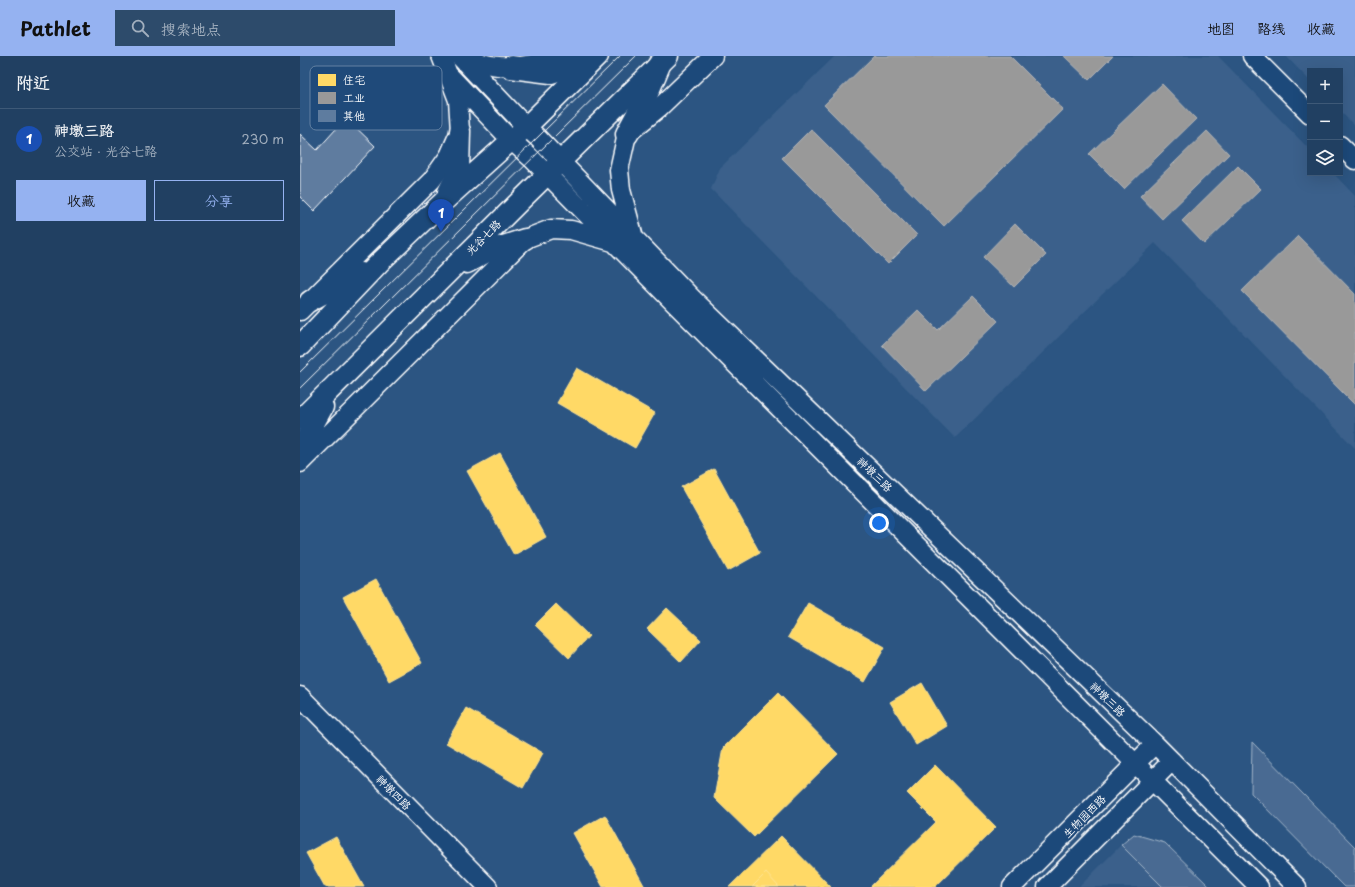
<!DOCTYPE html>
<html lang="zh">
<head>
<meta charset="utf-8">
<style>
  body { margin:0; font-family:"Playpen Sans","LXGW WenKai TC",sans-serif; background:#2d4b6b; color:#f1f3f6 }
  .controls { position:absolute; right:12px; top:12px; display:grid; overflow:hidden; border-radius:0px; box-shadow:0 4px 16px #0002 }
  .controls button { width:36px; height:36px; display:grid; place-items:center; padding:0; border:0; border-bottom:1px solid #3e5977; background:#214062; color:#f1f3f6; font:20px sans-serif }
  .you { position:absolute; left:579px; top:467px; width:14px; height:14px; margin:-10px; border:3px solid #fff; border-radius:50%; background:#1a73e8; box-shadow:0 0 0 6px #1a73e833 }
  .badge { display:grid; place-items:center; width:26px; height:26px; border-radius:50%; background:#95b2f1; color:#fff; font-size:13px; font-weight:700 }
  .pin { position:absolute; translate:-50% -33px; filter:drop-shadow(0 1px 2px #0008) }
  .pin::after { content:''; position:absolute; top:21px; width:14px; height:12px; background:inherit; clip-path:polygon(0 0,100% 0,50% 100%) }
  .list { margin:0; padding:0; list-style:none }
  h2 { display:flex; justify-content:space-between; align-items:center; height:52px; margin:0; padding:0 16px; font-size:17px }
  h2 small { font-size:13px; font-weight:400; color:#a2afbe }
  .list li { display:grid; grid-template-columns:26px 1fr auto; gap:12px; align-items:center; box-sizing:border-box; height:60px; padding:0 16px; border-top:1px solid #3e5977 }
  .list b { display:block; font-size:15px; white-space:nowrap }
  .list p { margin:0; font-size:13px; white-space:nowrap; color:#a2afbe }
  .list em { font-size:13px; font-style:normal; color:#a2afbe }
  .actions { display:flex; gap:8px; padding:12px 16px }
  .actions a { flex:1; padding:9px 0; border:1px solid #95b2f1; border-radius:0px; text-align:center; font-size:14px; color:#95b2f1 }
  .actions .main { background:#95b2f1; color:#111 }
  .icon { flex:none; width:22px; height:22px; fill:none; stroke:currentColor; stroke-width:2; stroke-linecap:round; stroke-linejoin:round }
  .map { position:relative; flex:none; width:1055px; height:831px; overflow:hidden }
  header { display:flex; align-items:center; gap:24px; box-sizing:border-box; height:56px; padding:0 20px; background:#95b2f1; color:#111 }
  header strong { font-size:19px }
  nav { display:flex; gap:22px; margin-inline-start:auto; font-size:14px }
  .search { width:280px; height:36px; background:#2d4b6b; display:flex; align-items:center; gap:10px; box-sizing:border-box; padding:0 14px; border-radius:0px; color:#a2afbe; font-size:15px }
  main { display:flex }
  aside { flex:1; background:#214062 }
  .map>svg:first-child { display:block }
  .built { fill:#3b618b }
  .green { fill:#486b92; stroke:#a4b5c8 }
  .homes { fill:#ffd966; stroke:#ffe494 }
  .industry { fill:#999; stroke:#b8b8b8 }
  .building { fill:#5e7c9f; stroke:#fff }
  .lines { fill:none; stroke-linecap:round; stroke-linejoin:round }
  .tertiary-casing { stroke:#fff; stroke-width:21 }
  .secondary-casing { stroke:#fff; stroke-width:23 }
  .primary-casing { stroke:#fff; stroke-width:25 }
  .tertiary { stroke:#1f4a7a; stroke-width:18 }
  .secondary { stroke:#1f4a7a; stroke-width:20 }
  .primary { stroke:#1f4a7a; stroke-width:22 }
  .tram { stroke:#fff; stroke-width:1 }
  .labels { text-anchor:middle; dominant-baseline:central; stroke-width:4; stroke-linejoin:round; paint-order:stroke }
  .street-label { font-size:11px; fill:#fff; stroke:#1f4a7a }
  .key { fill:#1f4a7a; stroke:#6280a2; stroke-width:1 }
  .key-label { font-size:11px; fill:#fff }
</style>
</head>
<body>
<header>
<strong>Pathlet</strong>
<div class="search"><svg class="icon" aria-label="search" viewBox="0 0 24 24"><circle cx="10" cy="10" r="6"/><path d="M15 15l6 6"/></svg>搜索地点</div>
<nav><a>地图</a><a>路线</a><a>收藏</a></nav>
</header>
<main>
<aside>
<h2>附近<small></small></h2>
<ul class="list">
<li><span class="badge" style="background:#1a4fb4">1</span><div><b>神墩三路</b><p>公交站 · 光谷七路</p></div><em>230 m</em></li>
</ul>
<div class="actions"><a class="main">收藏</a><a>分享</a></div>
</aside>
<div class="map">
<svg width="1055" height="831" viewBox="0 0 1055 831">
  <rect width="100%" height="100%" fill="#2c5582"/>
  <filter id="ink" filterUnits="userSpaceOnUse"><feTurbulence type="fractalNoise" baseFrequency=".025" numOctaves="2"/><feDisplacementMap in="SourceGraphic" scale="8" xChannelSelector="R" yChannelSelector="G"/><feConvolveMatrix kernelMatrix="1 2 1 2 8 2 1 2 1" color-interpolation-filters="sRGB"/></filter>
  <g filter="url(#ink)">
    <!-- built -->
    <path class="built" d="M 535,0 L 918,0 L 1010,94 L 1010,117 L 1033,117 L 1055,140 L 1055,392 L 855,187 L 655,382 L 411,133 L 420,112 Z
      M 986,0 L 1055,0 L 1055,70 L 1040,55 L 1040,15 L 1010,15 L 1010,25 Z
      M 821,789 L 863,831 L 779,831 Z"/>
    <!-- green -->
    <path class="green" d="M 952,686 L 1055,791 L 1055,831 L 1044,831 L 951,737 Z
      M 834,778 L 865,787 L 910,831 L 863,831 L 821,789 Z"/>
    <!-- homes -->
    <path class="homes" d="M 277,312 L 355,357 L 335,392 L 257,347 Z
      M 200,397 L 246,481 L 214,499 L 167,415 Z
      M 414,413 L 460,497 L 428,515 L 381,431 Z
      M 76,523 L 122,607 L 89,625 L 43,541 Z
      M 508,547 L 585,591 L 565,626 L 488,581 Z
      M 256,548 L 289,580 L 269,602 L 235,569 Z
      M 367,552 L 401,584 L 381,606 L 347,573 Z
      M 622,627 L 647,670 L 616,689 L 590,646 Z
      M 478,637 L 538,698 L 454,781 L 414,742 L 423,692 Z
      M 166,652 L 243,697 L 223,732 L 146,687 Z
      M 635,709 L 696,771 L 635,831 L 570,831 L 636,766 L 607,737 Z
      M 305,759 L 345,831 L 303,831 L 273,777 Z
      M 481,780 L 531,831 L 429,831 Z
      M 36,781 L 64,831 L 25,831 L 6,797 Z
      M 466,817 L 479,831 L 452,831 Z"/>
    <!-- industry -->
    <path class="industry" d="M 574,0 L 710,0 L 763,53 L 644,170 L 524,49 Z
      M 764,0 L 813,0 L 789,24 Z
      M 862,28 L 896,63 L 824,133 L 789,98 Z
      M 511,73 L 617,179 L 588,208 L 482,102 Z
      M 907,75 L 929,98 L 862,163 L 840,140 Z
      M 938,110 L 961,133 L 904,188 L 882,165 Z
      M 715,168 L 746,199 L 714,231 L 683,201 Z
      M 998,180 L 1055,238 L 1055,349 L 942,235 Z
      M 673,240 L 698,265 L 626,335 L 582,289 L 618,254 L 638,274 Z"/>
    <!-- building -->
    <path class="building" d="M 46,62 L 75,90 L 14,155 L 0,141 L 0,78 L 17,94 Z"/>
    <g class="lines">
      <defs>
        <path id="tertiary" d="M 159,0 L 226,71 L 237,81 L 393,243 L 855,688 L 997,831
          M 164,0 C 193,15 227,13 257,0
          M 952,0 L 1010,58
          M 147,17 L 211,84 L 232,103 L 374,247 L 959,831
          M 1040,89 L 1055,104
          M 333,178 L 321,134 L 319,114 L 327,78 L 360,51 L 413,0
          M 0,255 L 132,124 L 149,100 L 160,75 L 158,44 L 141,0
          M 0,407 L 225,183 L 251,173 L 271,174 L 313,186
          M 0,640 L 188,831
          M 712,831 L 855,688
          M 747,831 L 872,705"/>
        <path id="secondary" d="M 148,136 L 159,114 L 160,75
          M 167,207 L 191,194 L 225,183
          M 10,245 L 62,217
          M 0,290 L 79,207 L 144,145 L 226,71 L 298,0
          M 0,364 L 220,145 L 368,0
          M 0,393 L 23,351"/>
        <path id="primary" d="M 211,11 L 251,16 L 284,5 L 290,0
          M 327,78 L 340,54 L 359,9"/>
      </defs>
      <!-- tertiary casing -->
      <use href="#tertiary" class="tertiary-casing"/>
      <!-- secondary casing -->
      <use href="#secondary" class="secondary-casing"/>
      <!-- primary casing -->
      <use href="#primary" class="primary-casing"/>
      <!-- tertiary -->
      <use href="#tertiary" class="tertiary"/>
      <!-- secondary -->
      <use href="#secondary" class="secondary"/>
      <!-- primary -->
      <use href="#primary" class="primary"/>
      <!-- tram -->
      <path class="tram" d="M 0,316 L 320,0
        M 0,332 L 336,0"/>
    </g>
  </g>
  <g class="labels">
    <!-- street labels -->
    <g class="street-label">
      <text transform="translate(183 181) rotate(-45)">光谷七路</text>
      <text transform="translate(575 418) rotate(44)">神墩三路</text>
      <text transform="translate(808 643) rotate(44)">神墩三路</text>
      <text transform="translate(94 736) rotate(45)">神墩四路</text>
      <text transform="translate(784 760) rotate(-45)">生物园西路</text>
    </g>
  </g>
  <!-- legend -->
  <rect x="10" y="10" width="132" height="64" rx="6" class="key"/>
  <rect x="18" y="18" width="18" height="12" fill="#ffd966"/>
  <rect x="18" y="36" width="18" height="12" fill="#999"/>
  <rect x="18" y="54" width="18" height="12" fill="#5e7c9f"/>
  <g class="key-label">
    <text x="43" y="28">住宅</text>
    <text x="43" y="46">工业</text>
    <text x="43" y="64">其他</text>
  </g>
</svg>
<div class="controls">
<button>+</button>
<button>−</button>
<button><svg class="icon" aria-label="layers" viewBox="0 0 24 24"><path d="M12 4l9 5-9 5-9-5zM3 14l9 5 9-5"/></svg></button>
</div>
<div class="you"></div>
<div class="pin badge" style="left:141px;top:176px;background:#1a4fb4">1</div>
</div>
</main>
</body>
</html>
